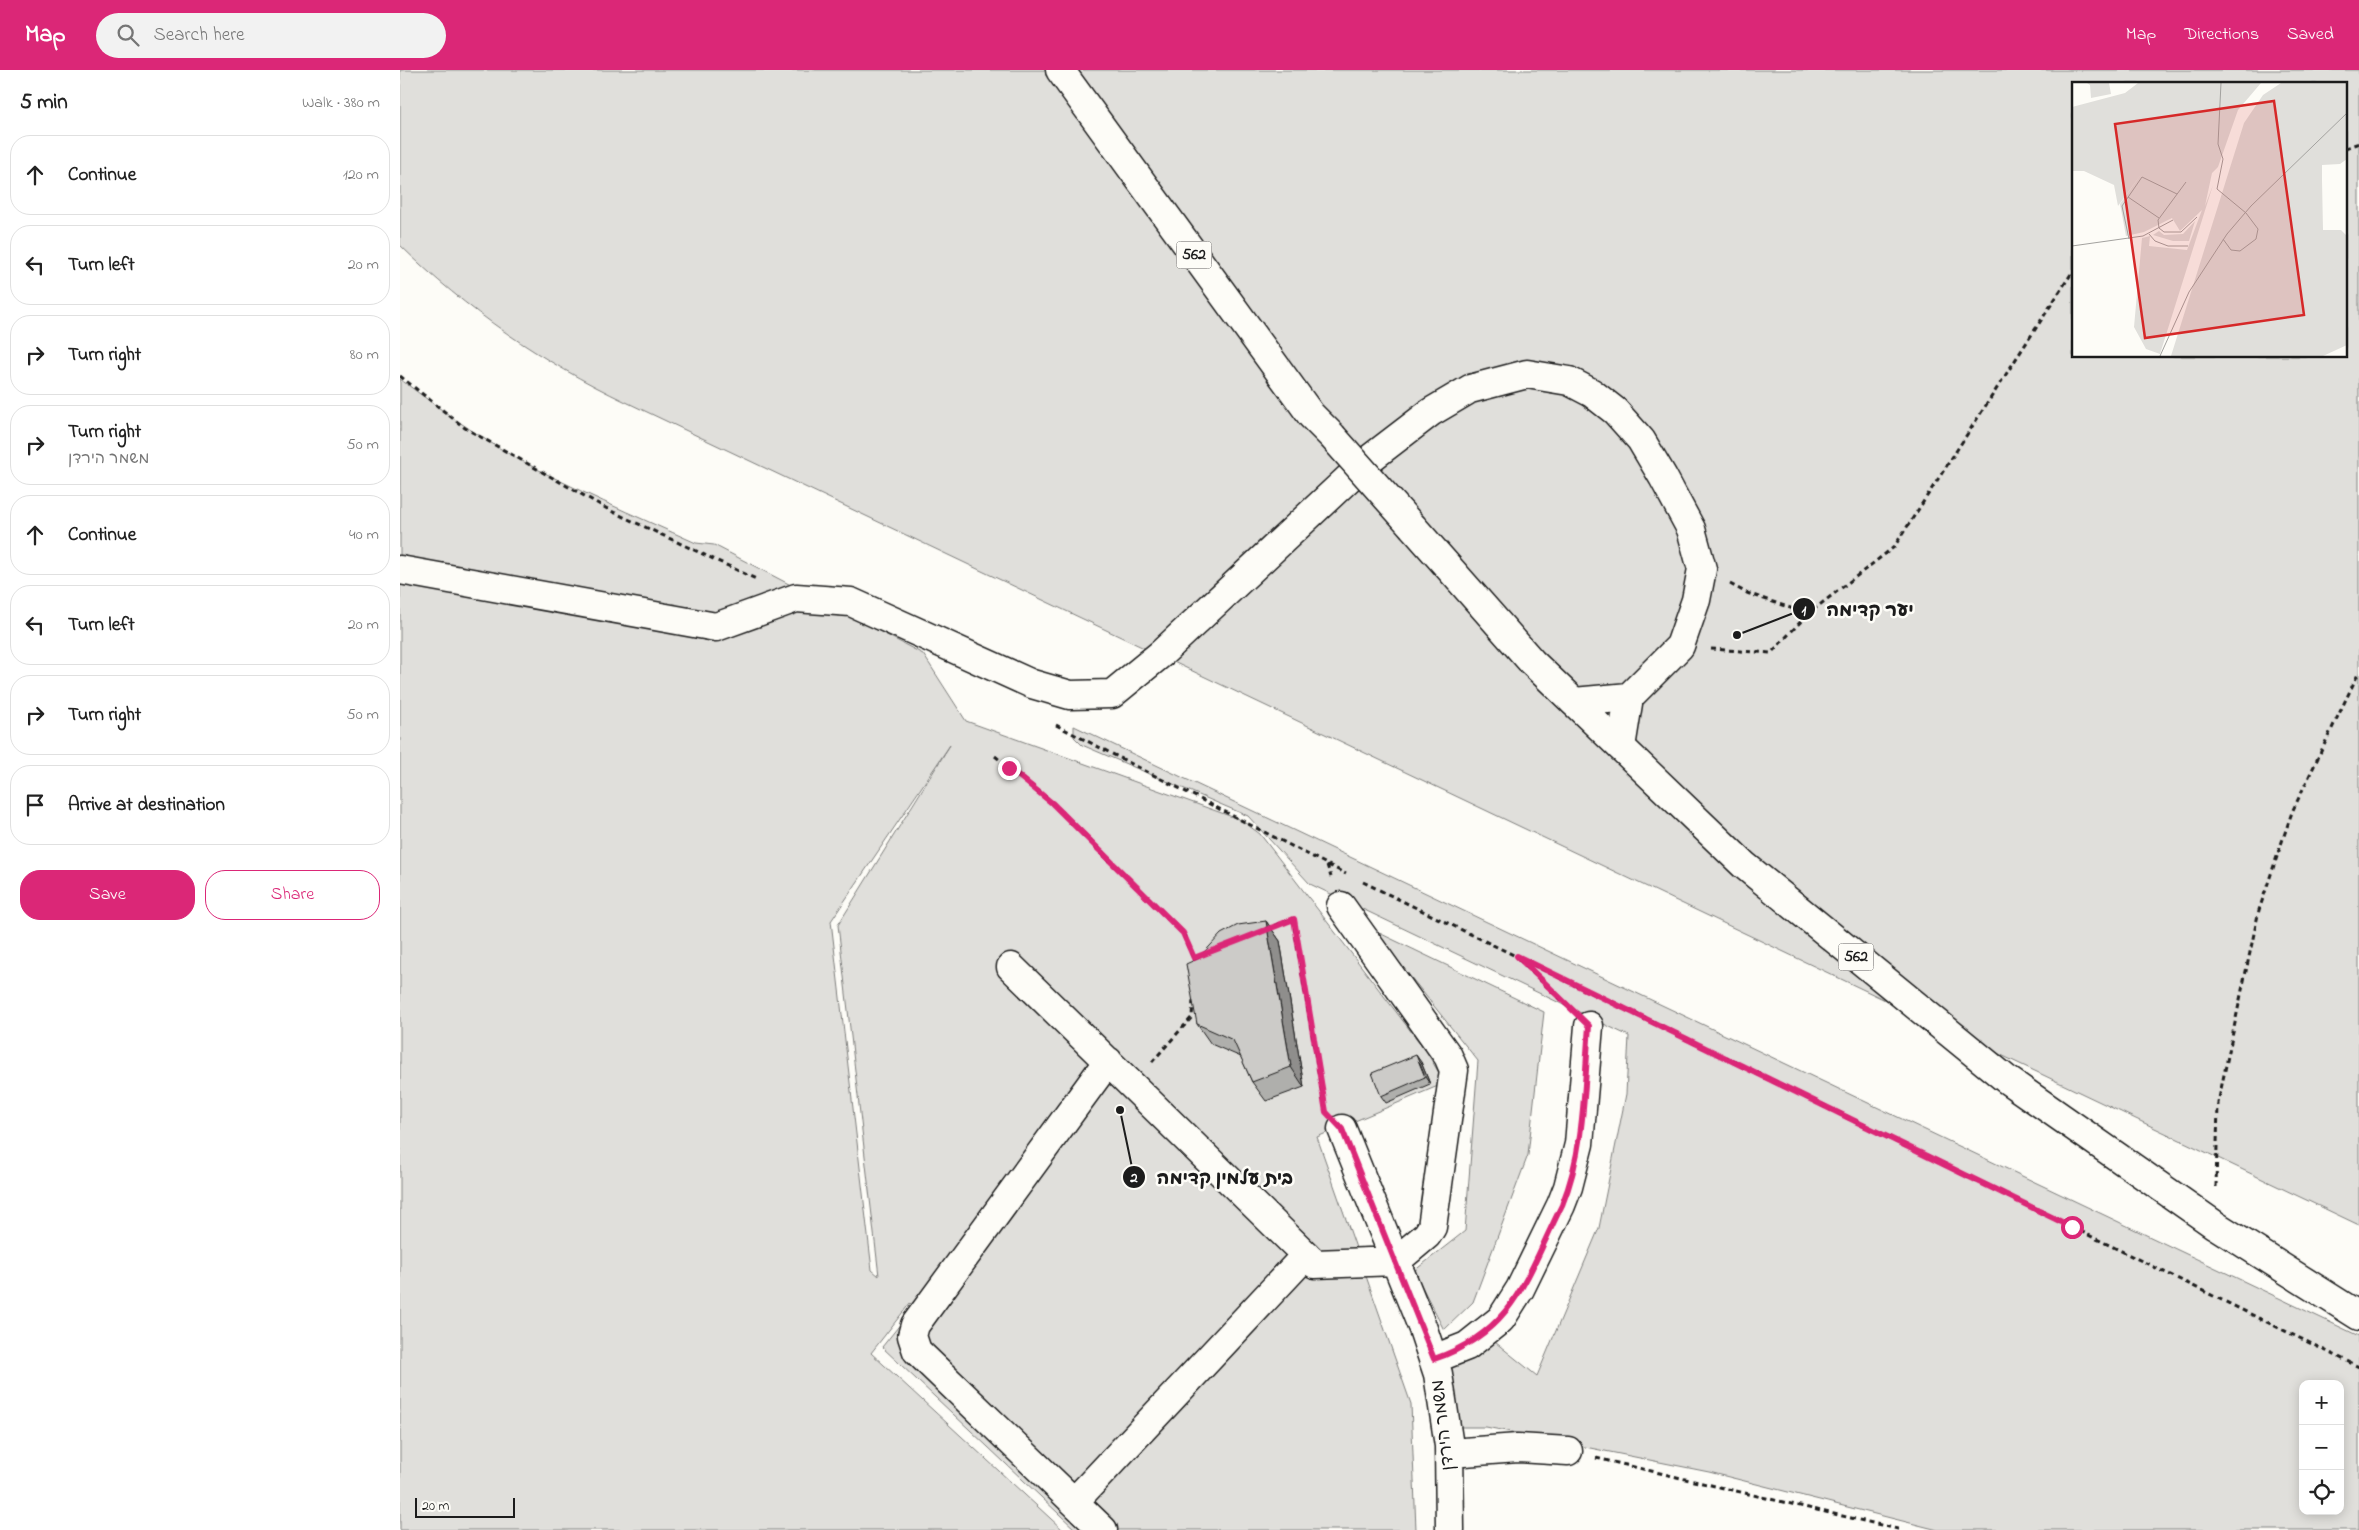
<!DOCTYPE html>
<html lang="en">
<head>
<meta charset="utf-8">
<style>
  body { margin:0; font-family:"Indie Flower","Playpen Sans Hebrew",sans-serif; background:#f2f2f2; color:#222 }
  .controls { position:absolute; right:15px; bottom:15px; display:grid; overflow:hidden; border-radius:10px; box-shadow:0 2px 12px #0003 }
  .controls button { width:45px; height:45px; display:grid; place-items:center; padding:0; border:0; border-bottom:1px solid #e0e0e0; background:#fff; color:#222; font:25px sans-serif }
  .scale { position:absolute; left:15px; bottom:12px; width:100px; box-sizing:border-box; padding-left:5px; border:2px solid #1c1c1c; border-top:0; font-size:14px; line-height:18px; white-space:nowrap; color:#1c1c1c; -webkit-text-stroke:4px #fdfcf7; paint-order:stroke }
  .stop { position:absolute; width:15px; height:15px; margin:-11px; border:4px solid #db2777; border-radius:50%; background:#fff }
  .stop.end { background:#db2777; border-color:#fff; box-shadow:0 1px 5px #0008 }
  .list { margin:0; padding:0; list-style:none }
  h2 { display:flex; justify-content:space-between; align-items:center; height:65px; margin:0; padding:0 20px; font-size:21px }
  h2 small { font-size:16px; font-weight:400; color:#767676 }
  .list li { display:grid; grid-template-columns:32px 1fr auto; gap:15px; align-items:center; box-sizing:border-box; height:80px; margin:0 10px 10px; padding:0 10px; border:1px solid #e0e0e0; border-radius:20px }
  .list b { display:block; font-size:19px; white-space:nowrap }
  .list p { margin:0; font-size:16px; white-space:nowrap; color:#767676 }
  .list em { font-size:16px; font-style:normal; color:#767676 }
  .actions { display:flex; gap:10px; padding:15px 20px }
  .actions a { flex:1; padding:11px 0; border:1px solid #db2777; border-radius:20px; text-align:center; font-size:18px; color:#db2777 }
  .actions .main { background:#db2777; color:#fff }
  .icon { flex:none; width:28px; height:28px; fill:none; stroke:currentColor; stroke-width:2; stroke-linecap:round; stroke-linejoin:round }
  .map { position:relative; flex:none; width:1959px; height:1460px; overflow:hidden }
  header { display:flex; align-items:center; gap:30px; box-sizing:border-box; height:70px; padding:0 25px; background:#db2777; color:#fff }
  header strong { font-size:24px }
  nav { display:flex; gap:28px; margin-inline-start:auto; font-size:18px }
  .search { width:350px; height:45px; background:#f2f2f2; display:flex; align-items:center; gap:12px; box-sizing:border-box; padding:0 18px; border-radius:28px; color:#767676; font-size:19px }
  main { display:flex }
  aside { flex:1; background:#fff }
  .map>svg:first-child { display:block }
  .green { fill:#e0dfdb; stroke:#7e7e7c; fill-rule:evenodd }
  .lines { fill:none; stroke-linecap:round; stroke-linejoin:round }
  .minor-casing { stroke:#1c1c1c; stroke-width:31 }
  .major-casing { stroke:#1c1c1c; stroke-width:31 }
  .path { stroke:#1c1c1c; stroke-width:3; stroke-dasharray:5 4; stroke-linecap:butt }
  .minor { stroke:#fdfcf7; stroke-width:28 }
  .major { stroke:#fdfcf7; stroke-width:28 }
  .major-bridge-casing { stroke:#1c1c1c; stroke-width:31; stroke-linecap:butt }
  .major-bridge { stroke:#fdfcf7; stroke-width:28 }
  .wall { fill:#afafac; stroke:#1c1c1c }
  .shaded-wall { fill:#8f8e8c; stroke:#1c1c1c }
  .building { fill:#cccbc8; stroke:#1c1c1c }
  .route { stroke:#db2777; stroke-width:6 }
  .labels { text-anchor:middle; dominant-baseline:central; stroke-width:5; stroke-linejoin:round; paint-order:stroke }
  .shield { fill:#fdfcf7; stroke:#605f5e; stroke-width:1 }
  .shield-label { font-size:16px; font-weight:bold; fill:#1c1c1c }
  .street-label { font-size:18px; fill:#1c1c1c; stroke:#fdfcf7 }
  .inset-road { fill:none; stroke:#a3a29f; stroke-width:1 }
  .view { fill:#d62828; fill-opacity:0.15; stroke:#d62828; stroke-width:2.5 }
  .inset-edge { fill:none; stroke:#1c1c1c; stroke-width:2.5 }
  .leader { fill:none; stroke:#1c1c1c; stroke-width:2 }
  .callout-dot { fill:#1c1c1c; stroke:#fdfcf7; stroke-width:2 }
  .mark-label { font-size:15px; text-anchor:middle; font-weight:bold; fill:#fff }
  .callout-label { font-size:19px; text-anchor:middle; font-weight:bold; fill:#1c1c1c; stroke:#fdfcf7; stroke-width:5; stroke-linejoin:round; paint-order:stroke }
</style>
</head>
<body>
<header>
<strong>Map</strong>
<div class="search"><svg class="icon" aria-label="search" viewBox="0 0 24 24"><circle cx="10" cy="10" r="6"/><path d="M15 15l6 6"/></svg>Search here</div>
<nav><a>Map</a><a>Directions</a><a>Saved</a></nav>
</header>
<main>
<aside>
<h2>5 min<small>Walk · 380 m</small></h2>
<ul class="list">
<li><svg class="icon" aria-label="ahead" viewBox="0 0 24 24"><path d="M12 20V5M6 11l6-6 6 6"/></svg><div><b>Continue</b></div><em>120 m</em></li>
<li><svg class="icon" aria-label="left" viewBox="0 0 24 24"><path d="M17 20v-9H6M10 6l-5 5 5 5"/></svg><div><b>Turn left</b></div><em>20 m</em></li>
<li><svg class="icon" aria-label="right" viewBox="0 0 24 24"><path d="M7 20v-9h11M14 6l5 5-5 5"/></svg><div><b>Turn right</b></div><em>80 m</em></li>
<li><svg class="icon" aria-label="right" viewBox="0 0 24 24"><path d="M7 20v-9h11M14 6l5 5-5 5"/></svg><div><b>Turn right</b><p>משמר הירדן</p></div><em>50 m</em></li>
<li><svg class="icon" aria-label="ahead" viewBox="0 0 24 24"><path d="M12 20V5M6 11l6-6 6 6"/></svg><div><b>Continue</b></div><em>40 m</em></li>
<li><svg class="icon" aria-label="left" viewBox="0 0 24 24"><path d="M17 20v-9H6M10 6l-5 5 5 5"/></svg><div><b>Turn left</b></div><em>20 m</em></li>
<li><svg class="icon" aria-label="right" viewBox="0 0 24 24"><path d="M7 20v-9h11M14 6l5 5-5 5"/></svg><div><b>Turn right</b></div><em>50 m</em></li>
<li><svg class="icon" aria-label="arrive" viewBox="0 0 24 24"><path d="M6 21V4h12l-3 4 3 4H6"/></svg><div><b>Arrive at destination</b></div></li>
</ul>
<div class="actions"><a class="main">Save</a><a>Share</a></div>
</aside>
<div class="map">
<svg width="1959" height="1460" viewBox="0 0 1959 1460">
  <rect width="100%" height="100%" fill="#fdfcf7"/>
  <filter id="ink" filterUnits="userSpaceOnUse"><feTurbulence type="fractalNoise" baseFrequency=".02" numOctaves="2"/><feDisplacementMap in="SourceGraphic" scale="10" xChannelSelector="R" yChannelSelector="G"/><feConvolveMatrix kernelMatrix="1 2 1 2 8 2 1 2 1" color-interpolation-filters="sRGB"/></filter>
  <g filter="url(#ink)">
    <!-- green -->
    <path class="green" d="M 0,0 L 1959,0 L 1959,1155 L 226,332 C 142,292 66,240 0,175 ZM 1673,14 L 1945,14 L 1945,286 L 1673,286 Z
      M 0,309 C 36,336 74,364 113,386 C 172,419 234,445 296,473 L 314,475 L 523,584 L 566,651 L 841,750 L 860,764 L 1026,981 L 1045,1013 L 917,1067 L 1011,1334 L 1016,1460 L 676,1460 L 482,1277 L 514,1237 L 510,1233 L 471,1283 L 663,1460 L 0,1460 ZM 550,675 L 438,855 L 479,1206 L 472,1200 L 431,851 Z
      M 674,656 L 1959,1266 L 1959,1460 L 1538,1460 L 1309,1402 L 1086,1357 L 1057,1357 L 1050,1284 L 1095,1272 L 1137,1306 L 1199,1158 L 1226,1024 L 1229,966 L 910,814 L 848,746 L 682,675 L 674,667 ZM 1903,1314 L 1940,1314 L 1940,1441 L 1903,1441 Z
      M 973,860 L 1144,942 L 1128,1085 L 1073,1232 L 1044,1260 L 1014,1201 L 1065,1161 L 1078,991 Z"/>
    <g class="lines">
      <defs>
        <path id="minor" d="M 0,500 L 316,557 L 396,528 L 451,532 L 632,614 L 670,625 L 712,624 L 762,583 L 967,391 L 1031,342 L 1070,319 L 1127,304 L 1169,311 L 1192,323 L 1215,341 L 1241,370 L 1263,407 L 1291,459 L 1302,499 L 1296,530 L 1280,576 L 1229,627 L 1174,632
          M 1221,677 L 1229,627
          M 611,897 L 915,1194 L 996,1191 L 1027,1165 L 1032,1157 L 1054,1000 L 1048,986 L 941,836
          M 942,1059 L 1023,1259 L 1038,1304 L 1049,1376 L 1050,1460
          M 1034,1289 L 1067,1276 L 1101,1249 L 1120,1219 L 1161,1135 L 1168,1117 L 1179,1074 L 1189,956
          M 1050,1383 L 1118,1378 L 1168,1381
          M 674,1432 L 906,1185
          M 703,1460 L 517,1281 L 512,1266 L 515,1255 L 708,991"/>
        <path id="major" d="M 660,0 L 911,345 L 932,366
          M 1013,457 L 1132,592 L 1344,795 L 1606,1009 L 1815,1155 L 1959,1246"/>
      </defs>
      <!-- minor casing -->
      <use href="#minor" class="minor-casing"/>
      <!-- major casing -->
      <use href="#major" class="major-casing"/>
      <!-- path -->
      <path class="path" d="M 1945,78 L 1959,73
        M 0,306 L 65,358 L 211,441 L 356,509
        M 1330,514 L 1347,523 L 1408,544 L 1494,477 L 1673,201
        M 1311,579 L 1371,583 L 1408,544
        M 656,655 L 946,804
        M 595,686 L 652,733 L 783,863 L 794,889
        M 927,795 L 931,807
        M 963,812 L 1194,924
        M 867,859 L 893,849 L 924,1034
        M 1119,889 L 1167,935
        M 794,892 L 794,889 L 803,885
        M 1211,932 L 1959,1297
        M 752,992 L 792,947 L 793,929
        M 1816,1117 L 1818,1033 L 1859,840 L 1892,742 L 1959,602
        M 1196,1388 L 1502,1460"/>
      <!-- minor -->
      <use href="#minor" class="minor"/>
      <!-- major -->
      <use href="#major" class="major"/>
      <defs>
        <path id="major-bridge" d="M 932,366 L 1013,457"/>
      </defs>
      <!-- major-bridge casing -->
      <use href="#major-bridge" class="major-bridge-casing"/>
      <!-- major-bridge -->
      <use href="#major-bridge" class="major-bridge"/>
    </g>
    <!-- wall -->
    <path class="wall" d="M 866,851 L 880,871 L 904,1017 L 866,1031 L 852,1012 L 841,987 L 811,974 L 797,954 L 799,888 Z
      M 1021,992 L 1030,1014 L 986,1033 L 981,1026 Z"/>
    <!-- shaded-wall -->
    <path class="shaded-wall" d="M 866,851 L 880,871 L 904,1017 L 891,997 Z
      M 1016,985 L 1021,992 L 1030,1014 L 1025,1007 Z"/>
    <!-- building -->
    <path class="building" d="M 866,851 L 891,997 L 852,1012 L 833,970 L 797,954 L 786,894 L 799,888 L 821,864 L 838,855 Z
      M 1016,985 L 1025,1007 L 981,1026 L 972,1003 Z"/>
  </g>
  <g class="lines" filter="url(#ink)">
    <!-- route -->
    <path class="route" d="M 609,698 L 652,733 L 783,863 L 794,888 L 894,849 L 926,1042 L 942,1059 L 1034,1289 C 1115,1261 1127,1205 1162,1135 C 1185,1079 1184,1016 1189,956 L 1117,886 L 1672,1157"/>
  </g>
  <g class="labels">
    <!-- shield labels -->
    <g class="shield">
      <rect x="776.5" y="171.5" width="35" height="27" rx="4"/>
      <rect x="1438.5" y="873.5" width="35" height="27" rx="4"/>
    </g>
    <g class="shield-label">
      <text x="794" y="185">562</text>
      <text x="1456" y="887">562</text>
    </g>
    <!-- street labels -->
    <g class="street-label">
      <text transform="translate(1044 1355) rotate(-97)">משמר הירדן</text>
    </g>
  </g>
  <!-- overview -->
  <g transform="translate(1672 12)">
    <rect width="275" height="275" fill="#fdfcf7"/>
    <path d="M 15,1 L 37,1 L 39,12 L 19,16 L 18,3 ZM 66,1 L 189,1 L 166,28 L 146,85 L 140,91 L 133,124 L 141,103 L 88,272 L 74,267 L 62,245 L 70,156 L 78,154 L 77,164 L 115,168 L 130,128 L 108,149 L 100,136 L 72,150 L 54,154 L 48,122 L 70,91 L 46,124 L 42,103 L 12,89 L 0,89 L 0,25 L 53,11 ZM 209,1 L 275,1 L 275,77 L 268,82 L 250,83 L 250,98 L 251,148 L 269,148 L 275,154 L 275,263 L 251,274 L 99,274 L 172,41 L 191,13 ZM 123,139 L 117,159 L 101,159 L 81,153 L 87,149 L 92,153 L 111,152 Z" fill="#e0dfdb"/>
    <path class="inset-road" d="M 149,1 L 146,62 L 151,77 L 145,107 L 174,131 L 186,147 L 184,157 L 168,169 L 159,168 L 151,157M 114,100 L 86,138 L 87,146 L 92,150 L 109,150 L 125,135M 56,115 L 87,136M 77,152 L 83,159 L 96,164 L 116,164M 57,157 L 50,124 L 70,95 L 105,112M 0,164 L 71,154 L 101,138M 88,274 L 117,210 L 155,152 L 179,124 L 275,31"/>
    <path class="view" d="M 202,19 L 232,233 L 73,256 L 43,42 Z"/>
    <rect width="275" height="275" class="inset-edge"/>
  </g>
  <!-- callouts -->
  <path class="leader" d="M1337 565L1404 539M720 1040L734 1107"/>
  <g class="callout-dot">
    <circle cx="1337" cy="565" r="5"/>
    <circle cx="720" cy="1040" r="5"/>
    <circle cx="1404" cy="539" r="12"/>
    <circle cx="734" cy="1107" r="12"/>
  </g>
  <g class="mark-label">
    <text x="1404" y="545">1</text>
    <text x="734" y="1112">2</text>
  </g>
  <g class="callout-label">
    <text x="1470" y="546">יער קדימה</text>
    <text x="825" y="1114">בית עלמין קדימה</text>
  </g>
</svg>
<div class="controls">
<button>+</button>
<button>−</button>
<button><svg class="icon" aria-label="locate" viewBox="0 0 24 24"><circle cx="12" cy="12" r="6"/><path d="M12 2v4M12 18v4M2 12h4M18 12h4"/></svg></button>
</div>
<div class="scale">20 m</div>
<div class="stop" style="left:1672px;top:1157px"></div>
<div class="stop end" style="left:609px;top:698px"></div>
</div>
</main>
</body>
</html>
